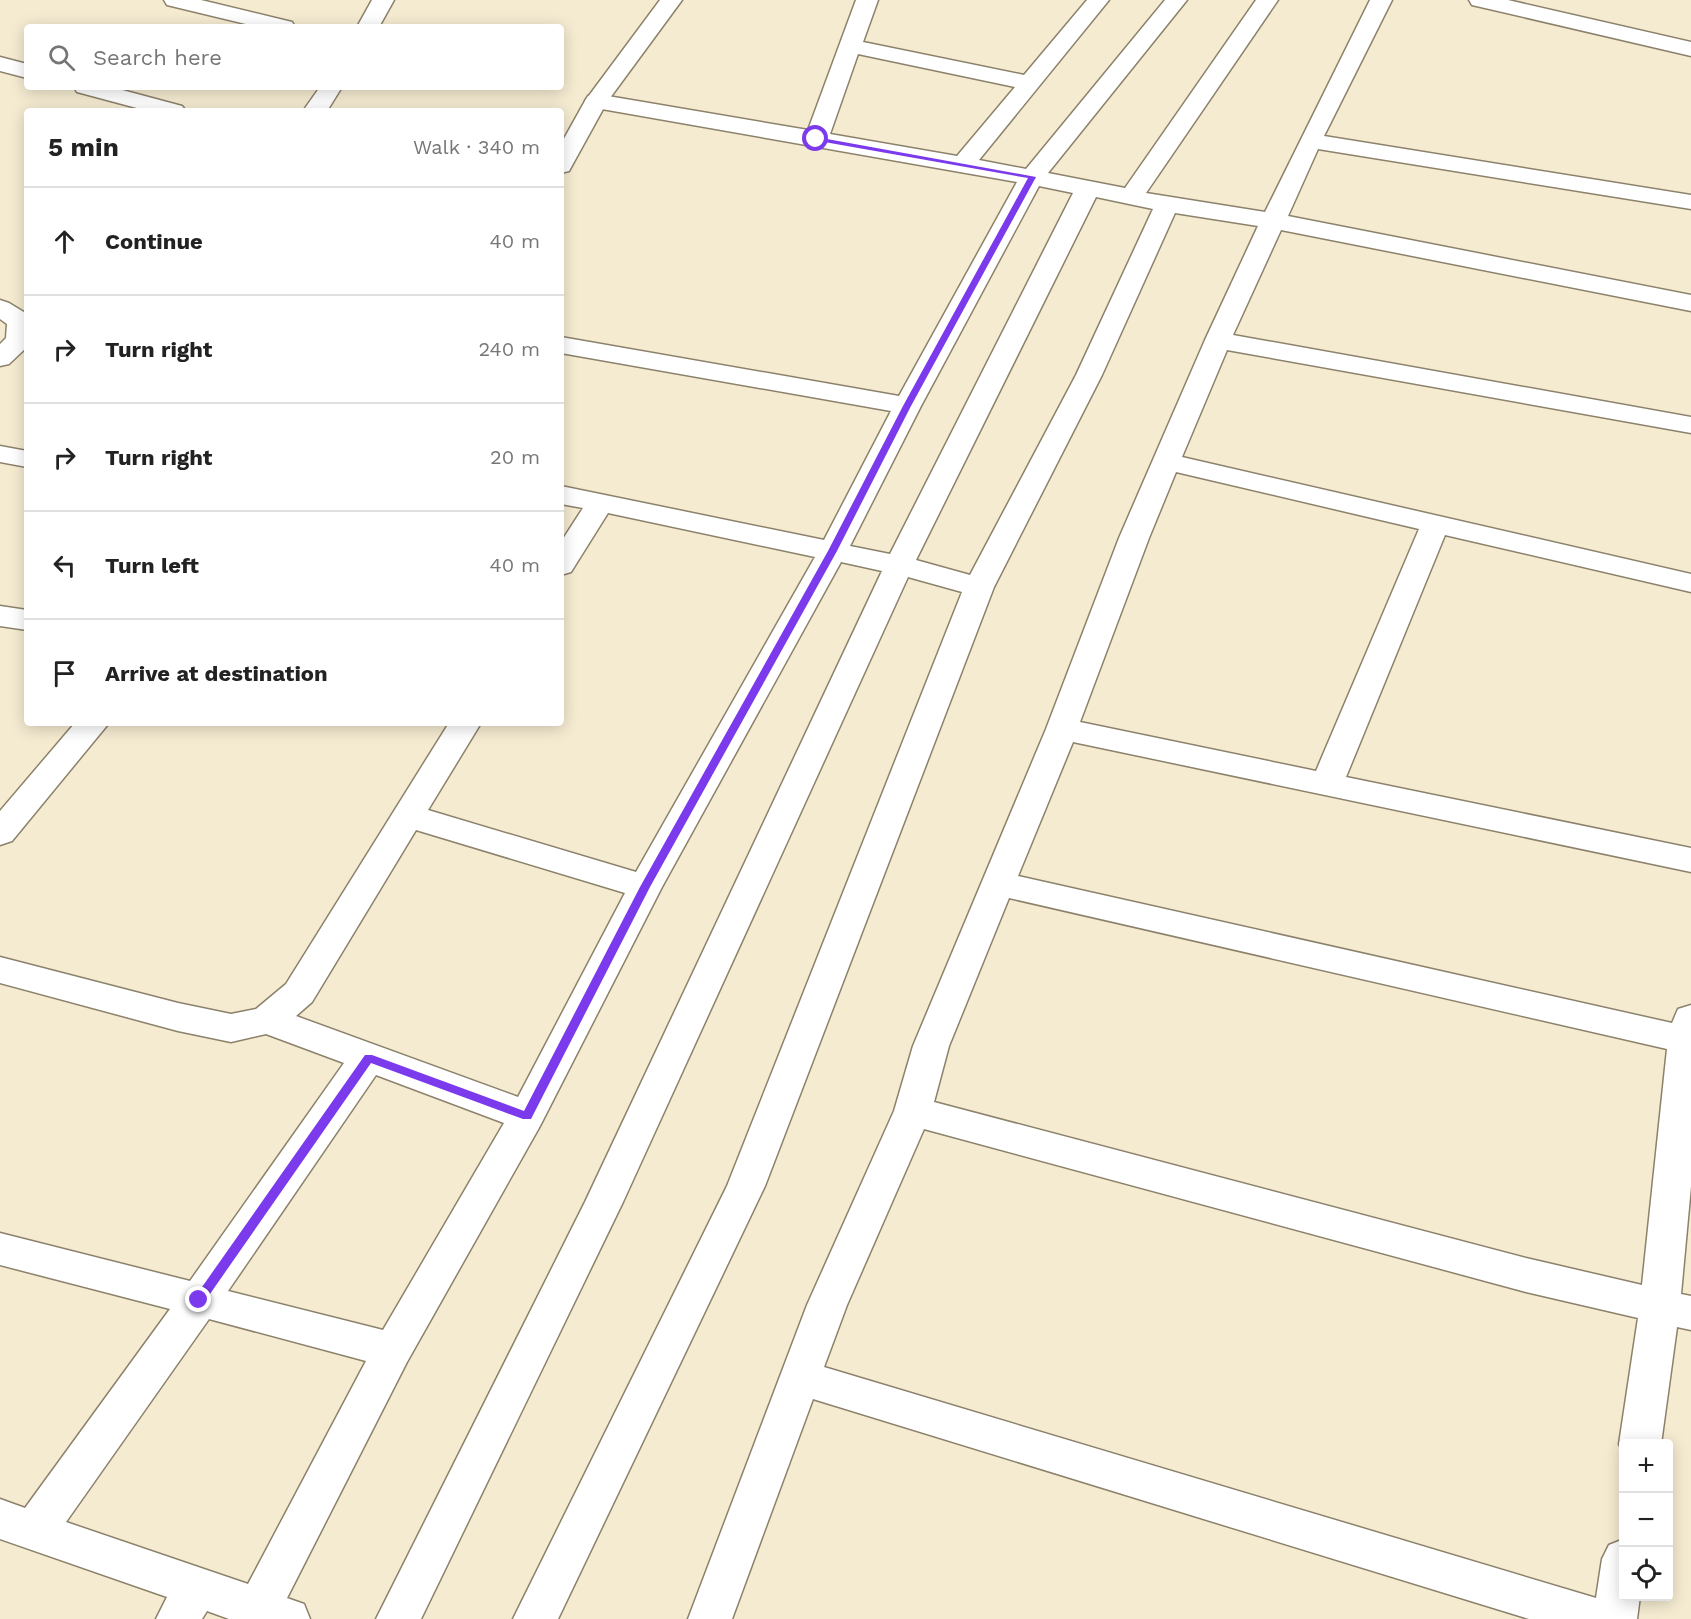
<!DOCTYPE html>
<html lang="en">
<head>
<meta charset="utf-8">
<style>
  body { margin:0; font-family:"Work Sans",sans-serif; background:#f2f2f2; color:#222 }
  .controls { position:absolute; right:18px; bottom:18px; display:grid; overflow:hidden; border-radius:6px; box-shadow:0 3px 15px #0003 }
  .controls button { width:54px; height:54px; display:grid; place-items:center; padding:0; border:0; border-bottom:2px solid #e0e0e0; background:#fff; color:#222; font:30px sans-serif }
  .stop { position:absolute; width:18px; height:18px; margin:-14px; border:4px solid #7c3aed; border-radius:50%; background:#fff }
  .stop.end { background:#7c3aed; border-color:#fff; box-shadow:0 2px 6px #0008 }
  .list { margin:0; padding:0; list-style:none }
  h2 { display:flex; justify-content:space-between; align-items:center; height:78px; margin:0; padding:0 24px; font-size:26px }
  h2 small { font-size:20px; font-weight:400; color:#767676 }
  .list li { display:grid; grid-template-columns:39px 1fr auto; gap:18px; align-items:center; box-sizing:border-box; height:108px; padding:0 24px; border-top:2px solid #e0e0e0 }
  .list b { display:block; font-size:22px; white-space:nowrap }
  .list em { font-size:20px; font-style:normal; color:#767676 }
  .icon { flex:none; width:33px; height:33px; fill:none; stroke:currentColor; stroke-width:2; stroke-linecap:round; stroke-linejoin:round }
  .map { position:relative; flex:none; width:1691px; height:1619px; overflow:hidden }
  .search { position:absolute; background:#fff; box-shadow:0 3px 15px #0003; left:24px; top:24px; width:540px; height:66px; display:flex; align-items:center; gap:15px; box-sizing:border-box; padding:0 21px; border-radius:6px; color:#767676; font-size:22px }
  .panel { position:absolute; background:#fff; box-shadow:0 3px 15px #0003; left:24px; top:108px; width:540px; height:618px; border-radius:6px }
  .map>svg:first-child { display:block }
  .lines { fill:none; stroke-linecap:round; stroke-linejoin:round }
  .street-casing { stroke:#8c826b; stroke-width:3 }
  .secondary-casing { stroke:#8c826b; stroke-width:3 }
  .street { fill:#fff; fill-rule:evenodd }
  .secondary { fill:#fff; fill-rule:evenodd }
  .route { fill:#7c3aed }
</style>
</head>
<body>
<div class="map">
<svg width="1691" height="1619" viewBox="0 0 1691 1619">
  <rect width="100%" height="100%" fill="#f5ebd1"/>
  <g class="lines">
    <defs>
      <path id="street" d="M 164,0 L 201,0 L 292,22 L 295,27 L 258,27 L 167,5 Z
        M 372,0 L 394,0 L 379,27 L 357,27 Z
        M 856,0 L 878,0 L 863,42 L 1024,75 L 1087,0 L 1109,0 L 979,160 L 1026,169 L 1165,0 L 1187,0 L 1048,173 L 1125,188 L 1256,0 L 1278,0 L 1146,193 L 1265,212 L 1370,0 L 1392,0 L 1324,136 L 1691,195 L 1691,209 L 1318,149 L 1288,216 L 1691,295 L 1691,311 L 1281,230 L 1233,335 L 1691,417 L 1691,433 L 1227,350 L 1182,457 L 1691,574 L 1691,592 L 1445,535 L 1346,777 L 1691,848 L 1691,872 L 1073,742 L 1018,876 L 1672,1023 L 1678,1009 L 1691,1005 L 1691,1186 L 1681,1294 L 1691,1296 L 1691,1330 L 1677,1327 L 1661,1444 L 1624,1444 L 1624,1454 L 1619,1444 L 1638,1318 L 1526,1292 L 924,1129 L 847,1305 L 824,1367 L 1596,1598 L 1602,1559 L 1609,1545 L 1624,1539 L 1624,1596 L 1640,1596 L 1637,1619 L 1529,1619 L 813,1399 L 732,1619 L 688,1619 L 807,1305 L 894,1111 L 913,1046 L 1046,729 L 1119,538 L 1205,340 L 1258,226 L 1175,213 L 1102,375 L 994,587 L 765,1186 L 558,1619 L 513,1619 L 727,1186 L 962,592 L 908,577 L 623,1202 L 421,1619 L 376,1619 L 585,1202 L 882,571 L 841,562 L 662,887 L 540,1126 L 407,1362 L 287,1598 L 304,1604 L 310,1619 L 229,1619 L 207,1611 L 202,1619 L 156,1619 L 167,1597 L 0,1539 L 0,1499 L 25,1508 L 170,1309 L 0,1265 L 0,1233 L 190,1281 L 344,1063 L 266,1034 L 231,1042 L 178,1031 L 0,983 L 0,957 L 178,1003 L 231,1014 L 256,1009 L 286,984 L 449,723 L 481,723 L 428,810 L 636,872 L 815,557 L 608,513 L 571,572 L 561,575 L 561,542 L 583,508 L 561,504 L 561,486 L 824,540 L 891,411 L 561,353 L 561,337 L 899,396 L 1017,182 L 596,108 L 588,106 L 585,101 L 588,96 L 596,94 L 808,130 ZM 858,54 L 1015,87 L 957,156 L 830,134 ZM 1039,186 L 1073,193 L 890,554 L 850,546 L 921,406 ZM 1096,197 L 1153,209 L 1076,375 L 970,575 L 916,560 ZM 1176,472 L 1419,529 L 1316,771 L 1080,722 L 1149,538 ZM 416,830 L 625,893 L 518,1097 L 296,1016 L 312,1002 ZM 1009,898 L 1667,1049 L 1642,1285 L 1526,1258 L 934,1102 L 949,1046 ZM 376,1075 L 504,1123 L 383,1330 L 228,1291 ZM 209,1319 L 366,1361 L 248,1584 L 66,1522 Z
        M 1469,0 L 1508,0 L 1691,42 L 1691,56 L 1472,5 Z
        M 0,57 L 27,64 L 27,78 L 0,71 Z
        M 74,87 L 111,87 L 182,106 L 186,111 L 148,111 L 77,92 Z
        M 320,87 L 342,87 L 327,111 L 303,111 Z
        M 0,300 L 9,303 L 27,314 L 27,347 L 9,364 L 0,366 L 0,344 L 6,338 L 7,324 L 0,319 Z
        M 0,446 L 27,451 L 27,467 L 0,462 Z
        M 0,606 L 27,610 L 27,630 L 0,626 Z"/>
      <path id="secondary" d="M 660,0 L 682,0 L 607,102 L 569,171 L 561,173 L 561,144 L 585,101 Z
        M 75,723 L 109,723 L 12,841 L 0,845 L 0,811 Z"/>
    </defs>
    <!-- street casing -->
    <use href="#street" class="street-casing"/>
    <!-- secondary casing -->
    <use href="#secondary" class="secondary-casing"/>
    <!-- street -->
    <use href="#street" class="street"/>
    <!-- secondary -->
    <use href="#secondary" class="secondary"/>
  </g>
  <!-- route -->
  <path class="route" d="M 816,137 L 1036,177 L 911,406 L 837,551 L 650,887 L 531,1119 L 523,1119 L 371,1063 L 203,1304 L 195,1304 L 195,1297 L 365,1055 L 372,1055 L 524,1111 L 640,887 L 828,551 L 903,406 L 1028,178 L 813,140 Z"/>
</svg>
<div class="controls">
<button>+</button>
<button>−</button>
<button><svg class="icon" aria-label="locate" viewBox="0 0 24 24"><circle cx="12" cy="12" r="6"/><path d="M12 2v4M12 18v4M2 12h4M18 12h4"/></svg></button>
</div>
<div class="stop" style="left:816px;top:139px"></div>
<div class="stop end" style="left:199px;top:1300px"></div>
<div class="search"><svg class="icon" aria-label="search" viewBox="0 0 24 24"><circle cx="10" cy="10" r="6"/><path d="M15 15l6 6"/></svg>Search here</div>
<section class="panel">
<h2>5 min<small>Walk · 340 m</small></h2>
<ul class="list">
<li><svg class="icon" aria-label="ahead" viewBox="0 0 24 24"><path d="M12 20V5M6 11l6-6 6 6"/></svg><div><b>Continue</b></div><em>40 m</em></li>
<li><svg class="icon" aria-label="right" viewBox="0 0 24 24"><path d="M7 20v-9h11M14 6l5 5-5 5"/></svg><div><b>Turn right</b></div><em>240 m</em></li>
<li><svg class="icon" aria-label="right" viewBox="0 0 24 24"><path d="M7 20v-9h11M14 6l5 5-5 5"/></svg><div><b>Turn right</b></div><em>20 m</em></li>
<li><svg class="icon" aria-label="left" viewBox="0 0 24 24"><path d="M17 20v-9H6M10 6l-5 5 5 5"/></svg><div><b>Turn left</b></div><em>40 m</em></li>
<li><svg class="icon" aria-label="arrive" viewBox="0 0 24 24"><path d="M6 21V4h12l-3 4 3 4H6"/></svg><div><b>Arrive at destination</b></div></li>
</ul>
</section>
</div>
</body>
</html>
